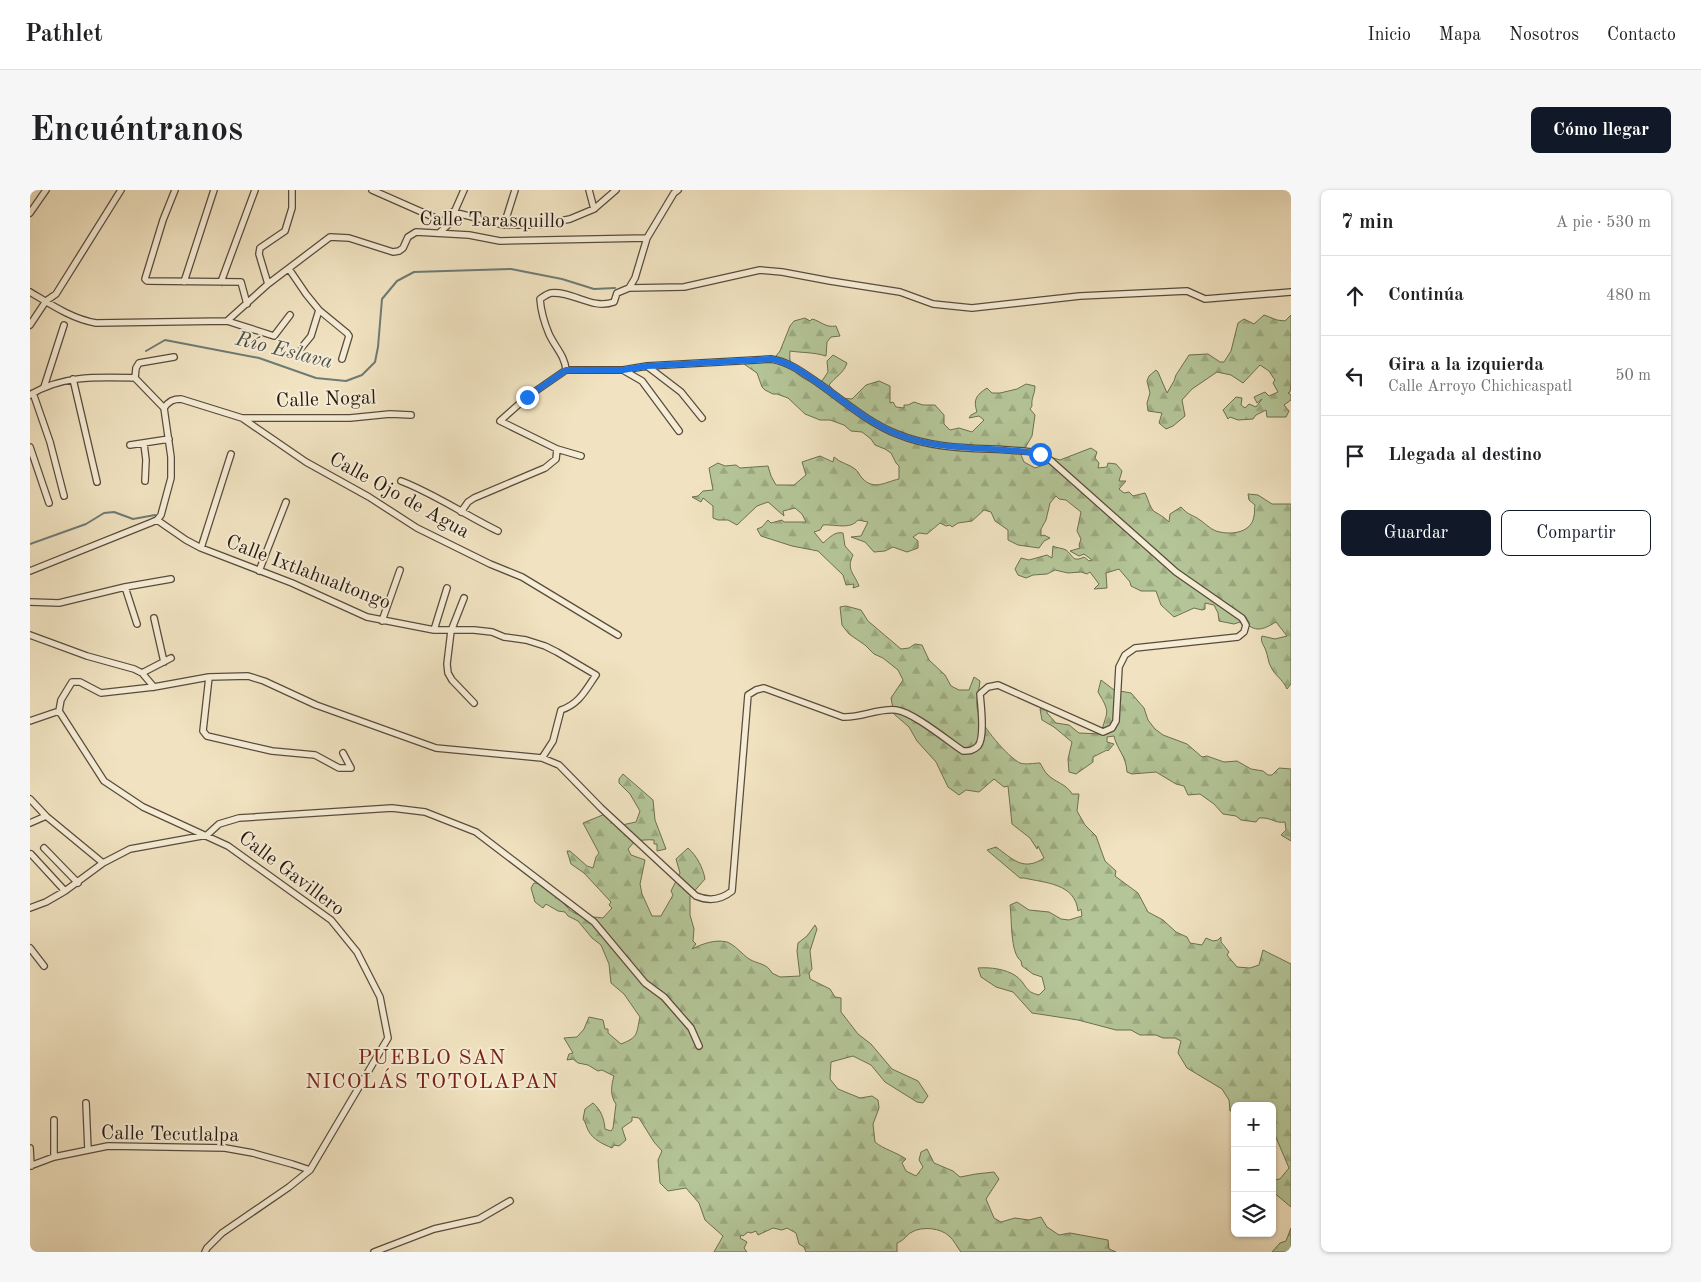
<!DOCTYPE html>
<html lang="es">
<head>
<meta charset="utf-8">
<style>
  body { margin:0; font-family:"Old Standard TT",serif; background:#f6f6f6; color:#202124 }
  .controls { position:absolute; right:15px; bottom:15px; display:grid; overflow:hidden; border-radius:8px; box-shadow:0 1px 4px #0004 }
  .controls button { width:45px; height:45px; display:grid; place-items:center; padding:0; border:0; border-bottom:1px solid #e0e0e0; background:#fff; color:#202124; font:25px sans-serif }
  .stop { position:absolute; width:15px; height:15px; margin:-11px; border:4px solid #1a73e8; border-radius:50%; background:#fff }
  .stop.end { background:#1a73e8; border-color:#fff; box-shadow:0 1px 5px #0008 }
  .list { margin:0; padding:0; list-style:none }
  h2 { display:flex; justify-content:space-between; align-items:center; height:65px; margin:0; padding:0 20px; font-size:21px }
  h2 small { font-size:16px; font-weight:400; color:#757577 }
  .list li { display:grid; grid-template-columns:32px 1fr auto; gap:15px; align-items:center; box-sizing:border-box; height:80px; padding:0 20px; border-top:1px solid #e0e0e0 }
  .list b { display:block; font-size:19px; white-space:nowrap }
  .list p { margin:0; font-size:16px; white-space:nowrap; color:#757577 }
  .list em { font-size:16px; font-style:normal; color:#757577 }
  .actions { display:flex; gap:10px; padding:15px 20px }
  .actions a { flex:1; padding:11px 0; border:1px solid #111827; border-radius:8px; text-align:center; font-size:18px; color:#111827 }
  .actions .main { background:#111827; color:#fff }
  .icon { flex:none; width:28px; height:28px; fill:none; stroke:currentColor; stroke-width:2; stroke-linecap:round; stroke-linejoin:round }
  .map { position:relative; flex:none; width:1261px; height:1062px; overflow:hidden; border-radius:8px }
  header { display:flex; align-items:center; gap:30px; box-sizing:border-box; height:70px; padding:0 25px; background:#fff; border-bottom:1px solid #e0e0e0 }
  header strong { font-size:24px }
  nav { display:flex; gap:28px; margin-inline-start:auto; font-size:18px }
  .intro { display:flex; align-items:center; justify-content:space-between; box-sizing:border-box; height:120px; padding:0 30px }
  h1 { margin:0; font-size:35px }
  .button { padding:12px 22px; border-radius:8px; background:#111827; color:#fff; font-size:18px; font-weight:700 }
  main { display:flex; gap:30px; padding:0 30px }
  aside { flex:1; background:#fff; border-radius:8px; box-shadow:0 1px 4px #0004 }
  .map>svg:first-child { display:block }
  .forest { fill:url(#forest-firs); stroke:#6d6f52 }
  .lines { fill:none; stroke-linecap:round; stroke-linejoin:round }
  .stream { stroke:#6d7b76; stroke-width:2 }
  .street-casing { stroke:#594c3b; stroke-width:8 }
  .street { stroke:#f6edd7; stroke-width:5.5 }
  .route { stroke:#1a73e8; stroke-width:6 }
  .labels { text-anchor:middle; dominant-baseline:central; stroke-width:4; stroke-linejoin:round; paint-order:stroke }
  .street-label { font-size:20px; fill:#26190e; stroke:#f6edd7 }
  .water-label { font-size:21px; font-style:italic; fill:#50524b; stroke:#f6edd7 }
  .neighbourhood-label { font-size:21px; letter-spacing:1px; fill:#7a1f14; stroke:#f6edd7 }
</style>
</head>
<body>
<header>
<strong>Pathlet</strong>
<nav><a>Inicio</a><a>Mapa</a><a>Nosotros</a><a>Contacto</a></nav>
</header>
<div class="intro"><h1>Encuéntranos</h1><a class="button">Cómo llegar</a></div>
<main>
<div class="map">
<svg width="1261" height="1062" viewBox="0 0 1261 1062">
  <defs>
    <pattern id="forest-firs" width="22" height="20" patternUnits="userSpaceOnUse" patternTransform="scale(1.25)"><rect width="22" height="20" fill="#b4c597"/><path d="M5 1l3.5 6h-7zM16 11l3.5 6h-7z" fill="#9ba981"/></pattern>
  </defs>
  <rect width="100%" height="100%" fill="#f1e3c1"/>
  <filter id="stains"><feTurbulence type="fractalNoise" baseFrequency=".004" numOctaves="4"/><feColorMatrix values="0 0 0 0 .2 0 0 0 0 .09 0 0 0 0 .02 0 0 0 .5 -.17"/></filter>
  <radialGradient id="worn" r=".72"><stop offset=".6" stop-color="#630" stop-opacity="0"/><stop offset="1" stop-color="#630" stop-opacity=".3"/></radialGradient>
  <!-- forest -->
  <path class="forest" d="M 1234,125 L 1247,130 L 1255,131 L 1261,125 L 1261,194 L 1260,202 L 1258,203 L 1261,205 L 1261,210 L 1254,215 L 1259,221 L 1256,227 L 1237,227 L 1236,220 L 1226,225 L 1223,229 L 1208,230 L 1200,227 L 1198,229 L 1193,220 L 1206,207 L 1212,208 L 1211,215 L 1215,218 L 1219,214 L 1226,217 L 1232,209 L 1227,213 L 1224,207 L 1235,202 L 1239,206 L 1248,202 L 1243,193 L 1245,190 L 1239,181 L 1230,175 L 1213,193 L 1201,185 L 1187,182 L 1162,199 L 1152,210 L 1155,226 L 1143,236 L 1136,239 L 1129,233 L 1132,223 L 1118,221 L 1117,213 L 1120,203 L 1117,191 L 1119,186 L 1126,180 L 1128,182 L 1137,203 L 1144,191 L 1146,185 L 1159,165 L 1178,164 L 1190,172 L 1194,172 L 1201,161 L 1208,133 L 1214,129 L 1224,134 Z
    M 775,128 L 780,131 L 782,129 C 791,131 795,138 806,136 L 810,146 L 801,147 L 797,152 L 796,166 C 783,162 773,163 760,161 C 758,182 769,186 785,194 L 792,191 L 798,182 L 797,171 L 803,165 L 817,173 C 814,183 805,187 799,195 L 810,208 L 822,209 L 836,195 L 849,191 L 860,196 L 860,213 L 863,212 L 866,217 L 874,218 L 874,215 L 878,215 L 884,212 L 893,215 L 905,215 L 914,225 L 914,234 L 920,240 L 929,238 L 942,242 L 954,230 L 949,226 L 939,228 L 941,225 L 947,222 C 943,210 946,205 957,198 L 962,203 L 970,203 L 987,199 L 996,194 L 1005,196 C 1005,204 1001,208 1002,216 L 1000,219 L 1005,225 L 1002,246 L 991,265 L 994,272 L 1005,278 L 1020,273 L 1021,270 L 1016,263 L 1020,262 L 1020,267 L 1030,270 L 1061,258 L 1067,262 L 1065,268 L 1069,273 L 1068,278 L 1077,277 L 1078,273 L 1086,274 L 1092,281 L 1089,291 L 1096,291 L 1089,299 L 1094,303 L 1099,302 L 1103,306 L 1115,303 C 1118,308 1120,319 1125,322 C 1130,325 1134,327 1139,332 L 1140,324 L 1151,317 C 1159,326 1162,324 1170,330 C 1176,334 1182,341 1190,342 C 1203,345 1222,342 1224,326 C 1225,323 1224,318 1225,315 L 1219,310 L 1218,304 L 1228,305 L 1242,314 L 1261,314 L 1261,494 L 1257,499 C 1252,488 1245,486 1241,477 C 1238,472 1238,466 1236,461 C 1234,455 1230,452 1232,446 L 1245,449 L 1257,446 L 1246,432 C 1232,440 1226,443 1213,431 L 1204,434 L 1189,431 L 1188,423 L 1184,415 L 1175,413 L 1175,419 L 1172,420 L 1164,418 L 1144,427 L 1131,415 L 1126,401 L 1111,401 L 1101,396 L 1100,392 L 1089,379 L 1076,383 L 1077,398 L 1064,399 L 1069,394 L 1060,382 L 1057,384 L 1051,382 L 1038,383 L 1025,380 L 1017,384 L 1003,385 L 996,388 L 988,385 L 985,379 L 991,368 L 999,370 L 1017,365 L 1022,368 L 1023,356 C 1026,358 1033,358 1036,360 C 1043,365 1042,373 1054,367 L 1059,371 L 1062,370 L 1054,364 L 1049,366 L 1040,361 L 1050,358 L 1049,355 L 1051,349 L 1047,341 L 1051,322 L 1036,310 L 1029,309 L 1026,306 L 1020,313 L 1016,330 L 1011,339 L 1011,346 L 1014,345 L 1020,348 L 1014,351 L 1009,358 L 988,355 L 978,350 L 978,340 L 965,331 L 961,322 L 954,320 L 942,331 L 928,333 L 922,337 L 920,335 L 916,336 L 910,333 L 897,344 L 889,343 L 883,347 L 888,351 L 888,358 L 877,362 L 863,357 L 855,361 L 844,362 L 835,352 L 821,347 L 831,346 L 838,332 L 828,330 C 820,340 805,334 793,335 L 790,340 L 784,342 L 793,353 C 799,348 805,341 813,343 L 815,356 L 823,365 C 816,380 824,383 829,396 L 823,398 L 824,394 L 816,395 L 813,385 L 788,361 L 762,356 L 731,346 L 727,339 L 732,337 L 738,330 L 741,333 L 752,330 L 754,332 L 776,332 L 772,324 L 765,318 L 753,321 L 754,326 L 738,312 L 727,316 L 707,335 L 698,330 L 688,330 L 683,328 L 683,316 L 673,308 L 671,312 L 662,307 L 668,306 L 673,301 L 683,300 L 679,278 L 688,273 L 695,276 L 706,275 L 710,278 L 738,276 L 741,286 L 746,295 L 764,295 L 776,285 L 772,272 L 790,266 L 803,272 L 804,267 C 810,273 819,274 825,279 C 828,281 830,286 832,288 C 844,301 855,292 869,289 L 869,276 L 866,273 L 861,263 L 855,259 L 845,255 L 841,249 L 832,242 L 821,241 L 814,235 L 800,230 L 790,230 L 775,224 L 758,208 L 747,204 L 743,204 L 735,200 L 732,197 L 727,183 L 714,174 L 724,171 L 742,171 L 750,161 L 760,136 L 764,131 Z
    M 816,416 L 831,420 L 838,431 L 871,459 L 879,458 L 885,454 L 892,455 L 899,470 L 915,485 L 921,496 L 929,500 L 939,500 L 944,487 L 950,491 C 949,502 945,511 948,522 C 951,536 978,567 990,573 C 996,575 1004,573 1010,573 C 1012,576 1014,581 1017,584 C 1024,592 1037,594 1042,604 L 1049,604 L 1047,621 L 1055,635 L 1066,646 L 1075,671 L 1086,681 L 1085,686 L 1108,703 L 1118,722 L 1133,730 L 1146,742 L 1157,747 L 1160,753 L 1172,755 L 1176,748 L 1183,751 L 1188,750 L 1191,747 L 1191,752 L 1199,762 L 1197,765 L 1207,777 L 1220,778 L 1229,775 L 1233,760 L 1261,774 L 1261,1017 L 1242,1001 L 1242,990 L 1250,989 L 1259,978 L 1242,938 L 1242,916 L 1205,916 L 1205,920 L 1200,921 L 1199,910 L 1192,899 L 1157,878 L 1148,863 L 1151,851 L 1145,848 L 1133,848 L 1126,845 L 1110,845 L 1101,840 L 1086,840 L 1048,830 L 1002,823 L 983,802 L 966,797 L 951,787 L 948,778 C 960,777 976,779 986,786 C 997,794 994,802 1009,805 L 1015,799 L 1012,787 L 1003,784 L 992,776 L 991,771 C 980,763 982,729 980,715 L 987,712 L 999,720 L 1019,722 L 1031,729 L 1039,730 L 1052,726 L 1051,719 L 1048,721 C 1045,693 1015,693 994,688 L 990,688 L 957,660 L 966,657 C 983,669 993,682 1014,668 L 1008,656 L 1007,659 L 1000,648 L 982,634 L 978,596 L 974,597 L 964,589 L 949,602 L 936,600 L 929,605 L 918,597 L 906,572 L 887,551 L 879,537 L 864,524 L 861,508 L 873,490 L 868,480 L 853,468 L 844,464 L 835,455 L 819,444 L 812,435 L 810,417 Z
    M 1071,490 L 1084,500 L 1101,503 L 1114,518 L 1118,530 L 1125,539 L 1133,545 L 1157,554 L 1172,567 L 1177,566 L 1194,572 L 1207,571 L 1221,579 L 1233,581 L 1238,585 L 1242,585 L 1249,578 L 1261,579 L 1261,651 L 1251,645 L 1256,640 L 1255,632 C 1245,634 1242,627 1229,628 L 1226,632 L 1211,630 L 1206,626 L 1193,624 L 1184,614 L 1170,604 L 1158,605 L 1154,596 L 1146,594 L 1126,582 L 1102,584 L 1097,582 C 1096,565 1087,560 1084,546 L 1077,547 L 1077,552 L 1084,554 L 1078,561 L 1077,560 L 1063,567 L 1063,572 L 1046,584 L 1039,582 L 1038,569 L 1042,552 L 1024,537 L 1012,530 L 1010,519 L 1016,513 L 1017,523 L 1026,533 L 1039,535 L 1049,543 L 1071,544 C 1076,521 1082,525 1068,502 Z
    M 593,584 L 623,610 L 625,630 L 636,659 L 627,661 L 627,654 L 624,654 L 624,650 C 618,649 612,651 606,650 L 598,659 L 601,665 L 615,670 L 610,694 L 612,704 L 622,726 L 631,726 L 643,705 L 641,701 L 650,683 L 646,669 L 658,658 C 667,666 673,678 675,689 L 660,706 L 660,725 L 664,739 L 663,751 L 666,754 L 662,759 C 672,754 685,749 697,752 C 705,755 712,764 719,769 C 727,774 737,773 742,783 L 750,787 L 770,786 L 767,761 L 768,753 L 777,746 L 785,735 L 787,739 L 780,761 L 782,779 L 779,783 L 780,789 L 800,799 L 805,807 L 811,808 L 811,822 L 828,844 L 841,854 L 862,879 L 888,891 L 898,906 L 893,913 L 887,912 L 855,892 L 841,875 L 823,866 L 801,872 L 800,889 L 808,899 L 830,908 L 842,906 L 848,910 L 849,918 L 843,934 L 845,952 C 853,959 866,962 876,969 L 872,973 L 876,981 L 886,986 L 893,977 L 889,970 L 891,962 L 897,959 L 904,973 L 923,981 L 930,987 L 946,984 L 964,982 L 969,989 L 956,1009 L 964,1028 L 971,1032 L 985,1028 L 999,1030 L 1011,1027 L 1017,1037 L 1029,1045 L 1040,1043 L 1078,1050 L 1079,1059 L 1086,1062 L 931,1062 C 927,1057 924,1050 919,1046 C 911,1038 892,1036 882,1042 C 876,1045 875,1050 867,1053 L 867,1062 L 776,1062 L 774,1057 L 769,1054 L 766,1043 L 757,1038 L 752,1040 L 743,1038 L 728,1045 L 726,1041 L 721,1043 L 718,1042 L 713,1046 L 711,1045 L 710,1048 L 717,1052 L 714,1058 L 717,1062 L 684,1062 L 693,1046 L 675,1030 L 669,1013 L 656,998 L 638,1001 L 630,993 L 628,970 L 632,961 L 624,952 L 609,928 L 602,927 L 602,931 L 592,938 L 596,950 L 589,956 L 584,955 L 582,958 C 573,954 563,950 558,940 C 556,936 556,933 553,929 L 555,919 L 563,913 C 571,920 574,928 575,939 L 581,941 L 583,938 L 586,914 C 580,906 581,896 584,886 L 572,880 L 568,881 L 558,875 L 548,873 L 543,869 L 537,870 L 539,864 L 543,863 L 534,848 L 547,847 L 554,839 L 559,827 L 573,830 L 575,839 L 578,839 L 578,843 L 591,854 C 609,847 606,844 610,827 L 594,804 L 581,793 L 579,774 L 571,755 L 562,748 L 548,731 L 538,726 L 535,722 L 528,721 L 516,714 L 513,718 L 505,712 L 501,698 L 504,693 L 509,693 C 514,700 519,699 525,704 C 529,707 532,712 536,716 C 546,728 558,726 573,728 L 582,718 L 579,715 L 581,712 L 554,683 L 541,674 L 537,661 L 540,661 L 557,676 L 563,678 L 566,667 L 569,663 L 553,633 L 575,624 L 592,635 L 606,632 L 610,621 L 600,604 L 589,593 L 589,589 Z
    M 1261,1038 L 1261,1062 L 1242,1062 L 1250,1053 L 1256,1051 Z"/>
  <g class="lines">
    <!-- stream -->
    <path class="stream" d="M 116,161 L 135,150 L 229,168 L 286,188 L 316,191 L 332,185 L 345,172 L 348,157 L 352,109 L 367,91 L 384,82 L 481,79 L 532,89 L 564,99 L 585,98
      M 0,354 L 56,334 L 74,323 L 84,322 L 103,329 L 125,325"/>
    <defs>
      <path id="street" d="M 145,0 L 133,30 L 115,89 L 117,91 L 211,92 L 217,114
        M 342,0 L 419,34
        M 559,0 L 564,19
        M 423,22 L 474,35 L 510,35 L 540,29 L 564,19 L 586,0
        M 0,23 L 16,0
        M 474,35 L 485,0
        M 409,43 L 419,34 L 434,0
        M 259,79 L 276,104 L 289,120 L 317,143 L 319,146 L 312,169
        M 154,92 L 184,0
        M 191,92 L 225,0
        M 238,94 L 229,64 L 230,58 L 255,41 L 262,18 L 262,0
        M 599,98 L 654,97 L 730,80 L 752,82 L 800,91 L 870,102 L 903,114 L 942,118 L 1050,106 L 1157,101 L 1175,109 L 1261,102
        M 0,102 C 20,114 42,129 66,133 L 197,131 L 244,146 L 260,125
        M 197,131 L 238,94 L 300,47 L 319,48 L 363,62 L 369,61 L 373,58 L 378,47 L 386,42 L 439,45 L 470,51 L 617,48
        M 0,135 L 16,111 L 26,104 L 91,0
        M 272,157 L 281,146 L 289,120
        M 536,180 L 593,180 L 612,191 L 649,241
        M 593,180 L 617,176 L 651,202 L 672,228
        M 105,188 L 106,178 L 109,173 L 144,167
        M 43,189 L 67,292
        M 14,197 L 34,135
        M 3,203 L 20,252 L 34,306
        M 0,205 C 32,185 68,187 105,188
        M 134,218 C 139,211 143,209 151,209 L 212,228 L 276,272 L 339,307 L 387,338 L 460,374 L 492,387 L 588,445
        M 212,228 L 320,228 L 360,224 L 381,225
        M 114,254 L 116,270 L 115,291
        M 100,255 L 139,249
        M 0,257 L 19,313
        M 551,266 L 527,259 L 470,231 L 497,207 L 536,180 C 535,166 525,157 519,144 C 514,132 511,122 510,109 C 513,107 517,104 521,103 C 543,101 562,120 584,112 L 587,103 L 599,98 L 605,88 L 617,48 L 644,3 L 648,0
        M 371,291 C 405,304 435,325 468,341
        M 431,322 L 438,312 L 444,308 L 515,278 L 526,269 L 527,259
        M 127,330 L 156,350 L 171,358 L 262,393 L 337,427 L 404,440 L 444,440 L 462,442 L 474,447 L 496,450 L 515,456 L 527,462 L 566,485 C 555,501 549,514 531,520 L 523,551 L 512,568
        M 171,358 L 201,264
        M 0,381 L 120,333 L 127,330 L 131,325 L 141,288 L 141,267 L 134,218 L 105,188
        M 229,381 L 256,312
        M 95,397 L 107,434
        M 434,408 L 421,441 L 417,474 L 418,483 L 422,490 L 444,513
        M 0,412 L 29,413 L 95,397 L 141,389
        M 124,428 L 134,472
        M 352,431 L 370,380
        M 404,440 L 417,398
        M 0,445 L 57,466 L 104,479 L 112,483 L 124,497
        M 112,483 L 141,468
        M 179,487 L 218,486 L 234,491 L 286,515 L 406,558 L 512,568 L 529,575 L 571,618 L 666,706 C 678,711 691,710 702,701 L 718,505 L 726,500 L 734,498 L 813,527 C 831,528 848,518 866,520 C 883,522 918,551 933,561 C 939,561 943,561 948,556 C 955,548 951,515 950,504 L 958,497 L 968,495 L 1073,542 L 1082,538 L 1086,531 L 1089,477 L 1095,465 L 1105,458 L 1208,447 L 1214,442 L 1216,435 L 1212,428 L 1146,382 L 1019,269 L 1010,263 C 962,256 913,263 867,244 C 839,233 815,212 791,195 C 775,184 760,172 741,169 L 617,176
        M 0,531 L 29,521
        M 0,609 L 16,626 L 73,673
        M 0,633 L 16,626
        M 14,658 L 48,693
        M 1,664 L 35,701
        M 0,718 L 16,712 L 35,701 L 73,673 L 100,659 L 177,645 L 189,634 L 209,628 L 362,618 L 395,622 L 446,642 L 564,732 L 615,793 L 634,807 L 661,838 L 669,856
        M 0,758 L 14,776
        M 56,913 L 58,960
        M 24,930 L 24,967
        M 0,958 L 1,976
        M 0,976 L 24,967 L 78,956 L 195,958 L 223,963 L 262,974 L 280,980
        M 175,1062 L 177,1058 L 192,1043 L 259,997 L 280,980 L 358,848 L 350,807 L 327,762 L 301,730 L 198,656 L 113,617 L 74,591 L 29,521 L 31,510 L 42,492 L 50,492 L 71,503 L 124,497 L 179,487 L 173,541 L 177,546 L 242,561 L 285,565 L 309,578 L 321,578 L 313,563
        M 344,1062 L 404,1039 L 449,1029 L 480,1011"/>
    </defs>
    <!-- street casing -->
    <use href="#street" class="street-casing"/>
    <!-- street -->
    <use href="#street" class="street"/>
  </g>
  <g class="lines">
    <!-- route -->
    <path class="route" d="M 497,207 L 536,180 L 593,180 L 617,176 L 741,169 C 760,172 775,184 791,195 C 815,212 839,233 867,244 C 913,263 962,255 1010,264"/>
  </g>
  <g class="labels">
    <!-- street labels -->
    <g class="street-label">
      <text transform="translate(462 31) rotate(1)">Calle Tarasquillo</text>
      <text transform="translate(296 210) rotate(-2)">Calle Nogal</text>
      <text transform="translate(369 306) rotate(29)">Calle Ojo de Agua</text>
      <text transform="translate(278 383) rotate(21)">Calle Ixtlahualtongo</text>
      <text transform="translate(261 684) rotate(37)">Calle Gavillero</text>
      <text transform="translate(140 945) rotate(1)">Calle Tecutlalpa</text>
    </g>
    <!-- water labels -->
    <g class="water-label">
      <text transform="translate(254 161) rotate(14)">Río Eslava</text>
    </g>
    <!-- neighbourhood labels -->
    <g class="neighbourhood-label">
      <text x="402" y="868">PUEBLO SAN<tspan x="402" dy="24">NICOLÁS TOTOLAPAN</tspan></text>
    </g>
  </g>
  <rect width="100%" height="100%" filter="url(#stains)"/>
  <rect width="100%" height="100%" fill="url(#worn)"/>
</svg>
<div class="controls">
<button>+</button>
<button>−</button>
<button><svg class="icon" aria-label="layers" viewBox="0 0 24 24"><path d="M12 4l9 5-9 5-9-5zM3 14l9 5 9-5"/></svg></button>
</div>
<div class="stop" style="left:1010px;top:264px"></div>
<div class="stop end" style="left:497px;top:207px"></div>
</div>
<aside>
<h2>7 min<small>A pie · 530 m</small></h2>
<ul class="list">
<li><svg class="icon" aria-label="ahead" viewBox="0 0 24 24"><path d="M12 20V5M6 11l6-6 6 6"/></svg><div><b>Continúa</b></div><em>480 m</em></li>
<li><svg class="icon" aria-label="left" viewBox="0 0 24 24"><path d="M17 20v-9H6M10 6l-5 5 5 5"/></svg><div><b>Gira a la izquierda</b><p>Calle Arroyo Chichicaspatl</p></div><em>50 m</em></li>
<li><svg class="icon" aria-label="arrive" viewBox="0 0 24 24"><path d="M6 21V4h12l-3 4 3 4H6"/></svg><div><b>Llegada al destino</b></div></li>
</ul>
<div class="actions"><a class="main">Guardar</a><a>Compartir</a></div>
</aside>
</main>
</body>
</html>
